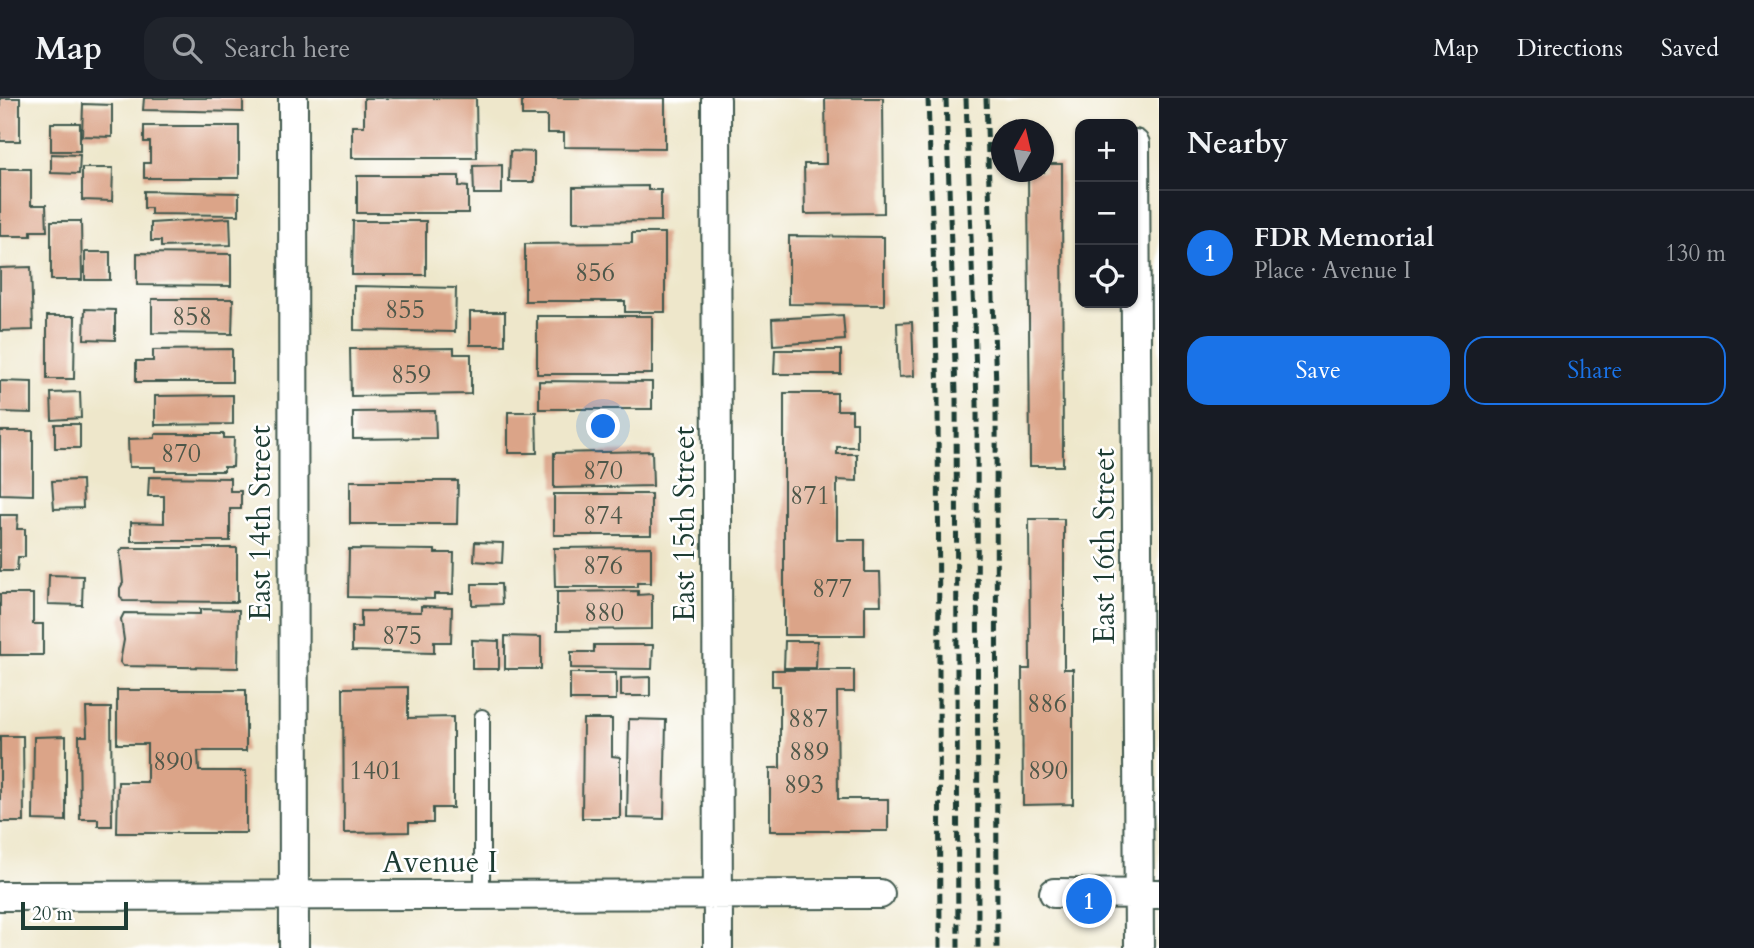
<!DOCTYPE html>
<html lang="en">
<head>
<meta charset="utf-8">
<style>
  body { margin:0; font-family:Cardo,serif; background:#20242c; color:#f1f3f6 }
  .controls { position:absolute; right:21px; top:21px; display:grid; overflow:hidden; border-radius:14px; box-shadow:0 2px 5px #0004 }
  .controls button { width:63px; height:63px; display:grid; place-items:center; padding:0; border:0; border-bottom:2px solid #363941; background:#171b24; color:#f1f3f6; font:35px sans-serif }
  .compass { position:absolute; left:991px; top:21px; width:63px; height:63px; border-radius:50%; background:#171b24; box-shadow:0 2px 5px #0004; rotate:8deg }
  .scale { position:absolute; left:21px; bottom:18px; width:107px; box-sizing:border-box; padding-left:7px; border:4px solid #1f3d34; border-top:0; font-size:19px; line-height:24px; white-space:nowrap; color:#1f3d34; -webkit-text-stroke:5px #fff; paint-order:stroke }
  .you { position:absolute; left:604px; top:329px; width:24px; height:24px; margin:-18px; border:5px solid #fff; border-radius:50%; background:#1a73e8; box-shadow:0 0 0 10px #1a73e833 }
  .badge { display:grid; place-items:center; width:46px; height:46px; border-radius:50%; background:#1a73e8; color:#fff; font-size:23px; font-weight:700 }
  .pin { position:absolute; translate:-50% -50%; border:4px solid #fff; box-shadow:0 2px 7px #0006 }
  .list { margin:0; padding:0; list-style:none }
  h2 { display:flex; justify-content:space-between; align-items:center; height:91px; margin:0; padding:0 28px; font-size:30px }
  h2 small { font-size:23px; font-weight:400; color:#9ea1a6 }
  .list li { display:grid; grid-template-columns:46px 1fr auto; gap:21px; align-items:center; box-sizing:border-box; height:126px; padding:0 28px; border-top:2px solid #363941 }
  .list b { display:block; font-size:26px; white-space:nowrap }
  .list p { margin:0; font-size:23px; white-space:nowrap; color:#9ea1a6 }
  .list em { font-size:23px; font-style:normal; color:#9ea1a6 }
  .actions { display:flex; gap:14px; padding:21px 28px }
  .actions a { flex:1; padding:16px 0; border:2px solid #1a73e8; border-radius:21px; text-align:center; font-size:24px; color:#1a73e8 }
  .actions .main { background:#1a73e8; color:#fff }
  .icon { flex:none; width:38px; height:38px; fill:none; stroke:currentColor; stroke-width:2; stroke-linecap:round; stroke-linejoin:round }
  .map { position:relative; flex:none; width:1159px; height:850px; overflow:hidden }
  header { display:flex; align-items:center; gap:42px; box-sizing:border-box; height:98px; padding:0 35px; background:#171b24; border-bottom:2px solid #363941 }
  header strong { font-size:33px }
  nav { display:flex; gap:38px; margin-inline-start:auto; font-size:24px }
  .search { width:490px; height:63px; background:#20242c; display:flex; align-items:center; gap:18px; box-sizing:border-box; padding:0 24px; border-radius:21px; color:#9ea1a6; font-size:26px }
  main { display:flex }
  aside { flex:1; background:#171b24 }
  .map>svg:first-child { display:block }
  .building { fill:#dba488 }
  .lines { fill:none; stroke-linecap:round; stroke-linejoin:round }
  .service-casing { stroke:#3e564b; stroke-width:18 }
  .minor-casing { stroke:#3e564b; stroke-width:32 }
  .service { stroke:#fff; stroke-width:14 }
  .minor { stroke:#fff; stroke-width:28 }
  .rail { stroke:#1f3d34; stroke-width:5; stroke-dasharray:10 5; stroke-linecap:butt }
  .labels { text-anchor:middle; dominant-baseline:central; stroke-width:5; stroke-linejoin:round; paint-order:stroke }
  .number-label { font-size:26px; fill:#4e5749 }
  .street-label { font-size:30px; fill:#1f3d34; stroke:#fff }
</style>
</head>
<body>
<header>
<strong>Map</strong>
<div class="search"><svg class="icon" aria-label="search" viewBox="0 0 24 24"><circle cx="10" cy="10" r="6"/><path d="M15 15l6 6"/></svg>Search here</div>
<nav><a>Map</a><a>Directions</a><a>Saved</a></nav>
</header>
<main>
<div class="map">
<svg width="1159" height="850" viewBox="0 0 1159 850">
  <rect width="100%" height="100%" fill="#fff"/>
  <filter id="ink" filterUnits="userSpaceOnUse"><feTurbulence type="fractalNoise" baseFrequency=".0143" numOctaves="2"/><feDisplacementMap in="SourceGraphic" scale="14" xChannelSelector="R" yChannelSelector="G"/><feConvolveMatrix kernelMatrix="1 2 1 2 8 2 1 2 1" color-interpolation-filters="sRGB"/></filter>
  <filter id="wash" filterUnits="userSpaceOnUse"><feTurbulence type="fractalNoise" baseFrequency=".00686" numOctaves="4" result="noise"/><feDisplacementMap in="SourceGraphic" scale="28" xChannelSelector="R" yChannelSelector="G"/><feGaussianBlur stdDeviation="1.57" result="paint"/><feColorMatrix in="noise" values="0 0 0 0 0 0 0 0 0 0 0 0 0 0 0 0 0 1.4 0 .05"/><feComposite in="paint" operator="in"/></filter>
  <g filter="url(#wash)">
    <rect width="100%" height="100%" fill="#eee7cb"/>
    <g id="blocks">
      <!-- building -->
      <path class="building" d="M 0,0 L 20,0 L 20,43 L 0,43 Z
        M 144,0 L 243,0 L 243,14 L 143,12 Z
        M 364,0 L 476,0 L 477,60 L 352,60 L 352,28 L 364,28 Z
        M 522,0 L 665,0 L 665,50 L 564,49 L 564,35 L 547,35 L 547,18 L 522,18 Z
        M 825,0 L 883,0 L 884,115 L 805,116 L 804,66 L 826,66 Z
        M 83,6 L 112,7 L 112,39 L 82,38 Z
        M 51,25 L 80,25 L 80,53 L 51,53 Z
        M 144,28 L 239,28 L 239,80 L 144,80 L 144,65 L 150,65 L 150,44 L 144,44 Z
        M 510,53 L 534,54 L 534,84 L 509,84 Z
        M 51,56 L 80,57 L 79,76 L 51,75 Z
        M 1044,66 L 1062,66 L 1063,368 L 1030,368 L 1028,74 L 1044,74 Z
        M 502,67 L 502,96 L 474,96 L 473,68 Z
        M 82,70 L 113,70 L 112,103 L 82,102 Z
        M 0,71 L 31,71 L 31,107 L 46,107 L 47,133 L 31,133 L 31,138 L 0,138 Z
        M 357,78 L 459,78 L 459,88 L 468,89 L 468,115 L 357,115 Z
        M 648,88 L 648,92 L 661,92 L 661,123 L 573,124 L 573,89 Z
        M 144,93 L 239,95 L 239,117 L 151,116 L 151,110 L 144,110 Z
        M 230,120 L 231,147 L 161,149 L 161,143 L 151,143 L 151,125 Z
        M 51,123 L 81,123 L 82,182 L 51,182 Z
        M 353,123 L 426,123 L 426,177 L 352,177 Z
        M 632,135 L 665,135 L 665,214 L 625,214 L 625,203 L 525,203 L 525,146 L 632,145 Z
        M 789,138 L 884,139 L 884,207 L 789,206 Z
        M 85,154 L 110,154 L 110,182 L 85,182 Z
        M 137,155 L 231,156 L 231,188 L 137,187 Z
        M 31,169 L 33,232 L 0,233 L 0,170 Z
        M 354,188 L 456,190 L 455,234 L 354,232 Z
        M 152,201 L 233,201 L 232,236 L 152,235 Z
        M 85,211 L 115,212 L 115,242 L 84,241 Z
        M 470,214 L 505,214 L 505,247 L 470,247 Z
        M 843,217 L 845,242 L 773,247 L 772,221 Z
        M 47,218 L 75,218 L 74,281 L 47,281 Z
        M 537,218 L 652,218 L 652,276 L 537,276 Z
        M 912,224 L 914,278 L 899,279 L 897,225 Z
        M 454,250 L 454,256 L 471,256 L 471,296 L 351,298 L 350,251 Z
        M 232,251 L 232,284 L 136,284 L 136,263 L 153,263 L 153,252 Z
        M 775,252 L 841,252 L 841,276 L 774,276 Z
        M 0,283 L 32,284 L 32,315 L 0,314 Z
        M 539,283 L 652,284 L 652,311 L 539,311 Z
        M 80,294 L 81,320 L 52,322 L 51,295 Z
        M 784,295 L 837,295 L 837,312 L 852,312 L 852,324 L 857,324 L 857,349 L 837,349 L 837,356 L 857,356 L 857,383 L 837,382 L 837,442 L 865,442 L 865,474 L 880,474 L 881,507 L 865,507 L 865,537 L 784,537 Z
        M 233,297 L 233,326 L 155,327 L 155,298 Z
        M 435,313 L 436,340 L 353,341 L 353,314 Z
        M 508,314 L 536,314 L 537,355 L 508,355 Z
        M 55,326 L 80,326 L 80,350 L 55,350 Z
        M 0,333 L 33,333 L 33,397 L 0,396 Z
        M 155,336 L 224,336 L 224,340 L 234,340 L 233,369 L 224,369 L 224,373 L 155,373 L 155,369 L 129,369 L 128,341 L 155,340 Z
        M 652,353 L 653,388 L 554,390 L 554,355 Z
        M 149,379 L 230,380 L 230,393 L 241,393 L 241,411 L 230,411 L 230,443 L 131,443 L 131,424 L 164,425 L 164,398 L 148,398 Z
        M 82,382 L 83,410 L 54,411 L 52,383 Z
        M 350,383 L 458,383 L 457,426 L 350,426 Z
        M 554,396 L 651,396 L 651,437 L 554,437 Z
        M 0,417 L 18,417 L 17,431 L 25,431 L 25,459 L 18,459 L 17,473 L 0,473 Z
        M 1029,421 L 1064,421 L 1064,571 L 1073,571 L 1073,706 L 1023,707 L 1022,571 L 1030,571 Z
        M 475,444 L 503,445 L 502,465 L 474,463 Z
        M 651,449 L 651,485 L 637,485 L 637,489 L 555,489 L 554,450 Z
        M 123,450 L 237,450 L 237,504 L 123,503 L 120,498 L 120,490 L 123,485 L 120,454 Z
        M 349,451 L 435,452 L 435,455 L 454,455 L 453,496 L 434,496 L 434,501 L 348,499 Z
        M 49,477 L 83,478 L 82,507 L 48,506 Z
        M 472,486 L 501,486 L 502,506 L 472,507 Z
        M 638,493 L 638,497 L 652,496 L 652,531 L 557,532 L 557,494 Z
        M 0,496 L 33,496 L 33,526 L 43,526 L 43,557 L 0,557 Z
        M 421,508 L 452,509 L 451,544 L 434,544 L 434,555 L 352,553 L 352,529 L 361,529 L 361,513 L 421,514 Z
        M 200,511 L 239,512 L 238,570 L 123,568 L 120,564 L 124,542 L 121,521 L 124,515 L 200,516 Z
        M 505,538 L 541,539 L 541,571 L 505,571 Z
        M 472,542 L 499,543 L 499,571 L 472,571 Z
        M 785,543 L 817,543 L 816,570 L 784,570 Z
        M 594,547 L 653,547 L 652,571 L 571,570 L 571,554 L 594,554 Z
        M 772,572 L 854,572 L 854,594 L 837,594 L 838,701 L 888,701 L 888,733 L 770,733 L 770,670 L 780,670 L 780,588 L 772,588 Z
        M 570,575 L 616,575 L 616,602 L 570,602 Z
        M 650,579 L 650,598 L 621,598 L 621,580 Z
        M 408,589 L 408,620 L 453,619 L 453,710 L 433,710 L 433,725 L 409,725 L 409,734 L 344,735 L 343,590 Z
        M 117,592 L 246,592 L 246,653 L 198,653 L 199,673 L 246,673 L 246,735 L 117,735 L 118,684 L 147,684 L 147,646 L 117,646 Z
        M 86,610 L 111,610 L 112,728 L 98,728 L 98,721 L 80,721 L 79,638 L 87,638 Z
        M 583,621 L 612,621 L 612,658 L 620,659 L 620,720 L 582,720 Z
        M 629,621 L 666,622 L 664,721 L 627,720 Z
        M 0,638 L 23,638 L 24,724 L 0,724 Z
        M 66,638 L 66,723 L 33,722 L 34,639 Z"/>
    </g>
  </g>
  <g filter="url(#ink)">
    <use href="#blocks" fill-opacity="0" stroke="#3e564b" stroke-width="2"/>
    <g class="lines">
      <defs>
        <path id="service" d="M 482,619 L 482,797"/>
        <path id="minor" d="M 293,0 L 294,850
          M 716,1 L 718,850
          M 1135,46 L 1139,850
          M 1054,795 L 1159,796
          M 0,798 L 880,796"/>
      </defs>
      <!-- service casing -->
      <use href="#service" class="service-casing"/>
      <!-- minor casing -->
      <use href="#minor" class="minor-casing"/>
      <!-- service -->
      <use href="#service" class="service"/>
      <!-- minor -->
      <use href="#minor" class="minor"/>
      <!-- rail -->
      <path class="rail" d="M 928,0 L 938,296 L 940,850
        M 946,0 L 956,295 L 958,850
        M 966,0 L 977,305 L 978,850
        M 986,0 L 996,288 L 997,850"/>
    </g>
  </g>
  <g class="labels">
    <!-- number labels -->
    <g class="number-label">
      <text x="595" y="174">856</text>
      <text x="405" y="211">855</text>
      <text x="192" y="218">858</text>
      <text x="411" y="276">859</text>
      <text x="181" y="355">870</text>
      <text x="603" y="372">870</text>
      <text x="810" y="397">871</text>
      <text x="603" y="417">874</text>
      <text x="603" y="467">876</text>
      <text x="832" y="490">877</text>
      <text x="604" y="514">880</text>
      <text x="402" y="537">875</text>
      <text x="1047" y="605">886</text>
      <text x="808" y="620">887</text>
      <text x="809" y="653">889</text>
      <text x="173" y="663">890</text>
      <text x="376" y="672">1401</text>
      <text x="1048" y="672">890</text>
      <text x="804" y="686">893</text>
    </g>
    <!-- street labels -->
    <g class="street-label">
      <text transform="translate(260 425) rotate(-90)">East 14th Street</text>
      <text transform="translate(684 426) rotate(-90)">East 15th Street</text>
      <text transform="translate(1104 448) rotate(-90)">East 16th Street</text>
      <text x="440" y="764">Avenue I</text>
    </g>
  </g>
</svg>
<div class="controls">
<button>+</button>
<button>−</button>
<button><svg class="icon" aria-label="locate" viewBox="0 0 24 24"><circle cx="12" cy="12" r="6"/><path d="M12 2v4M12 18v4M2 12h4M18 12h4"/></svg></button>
</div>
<svg class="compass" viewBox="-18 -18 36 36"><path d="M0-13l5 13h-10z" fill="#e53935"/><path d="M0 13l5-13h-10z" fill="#9ea1a6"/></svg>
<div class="scale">20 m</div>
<div class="you"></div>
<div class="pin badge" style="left:1089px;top:803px">1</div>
</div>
<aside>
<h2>Nearby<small></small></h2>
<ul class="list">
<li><span class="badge">1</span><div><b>FDR Memorial</b><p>Place · Avenue I</p></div><em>130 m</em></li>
</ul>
<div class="actions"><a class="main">Save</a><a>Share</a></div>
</aside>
</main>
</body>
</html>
